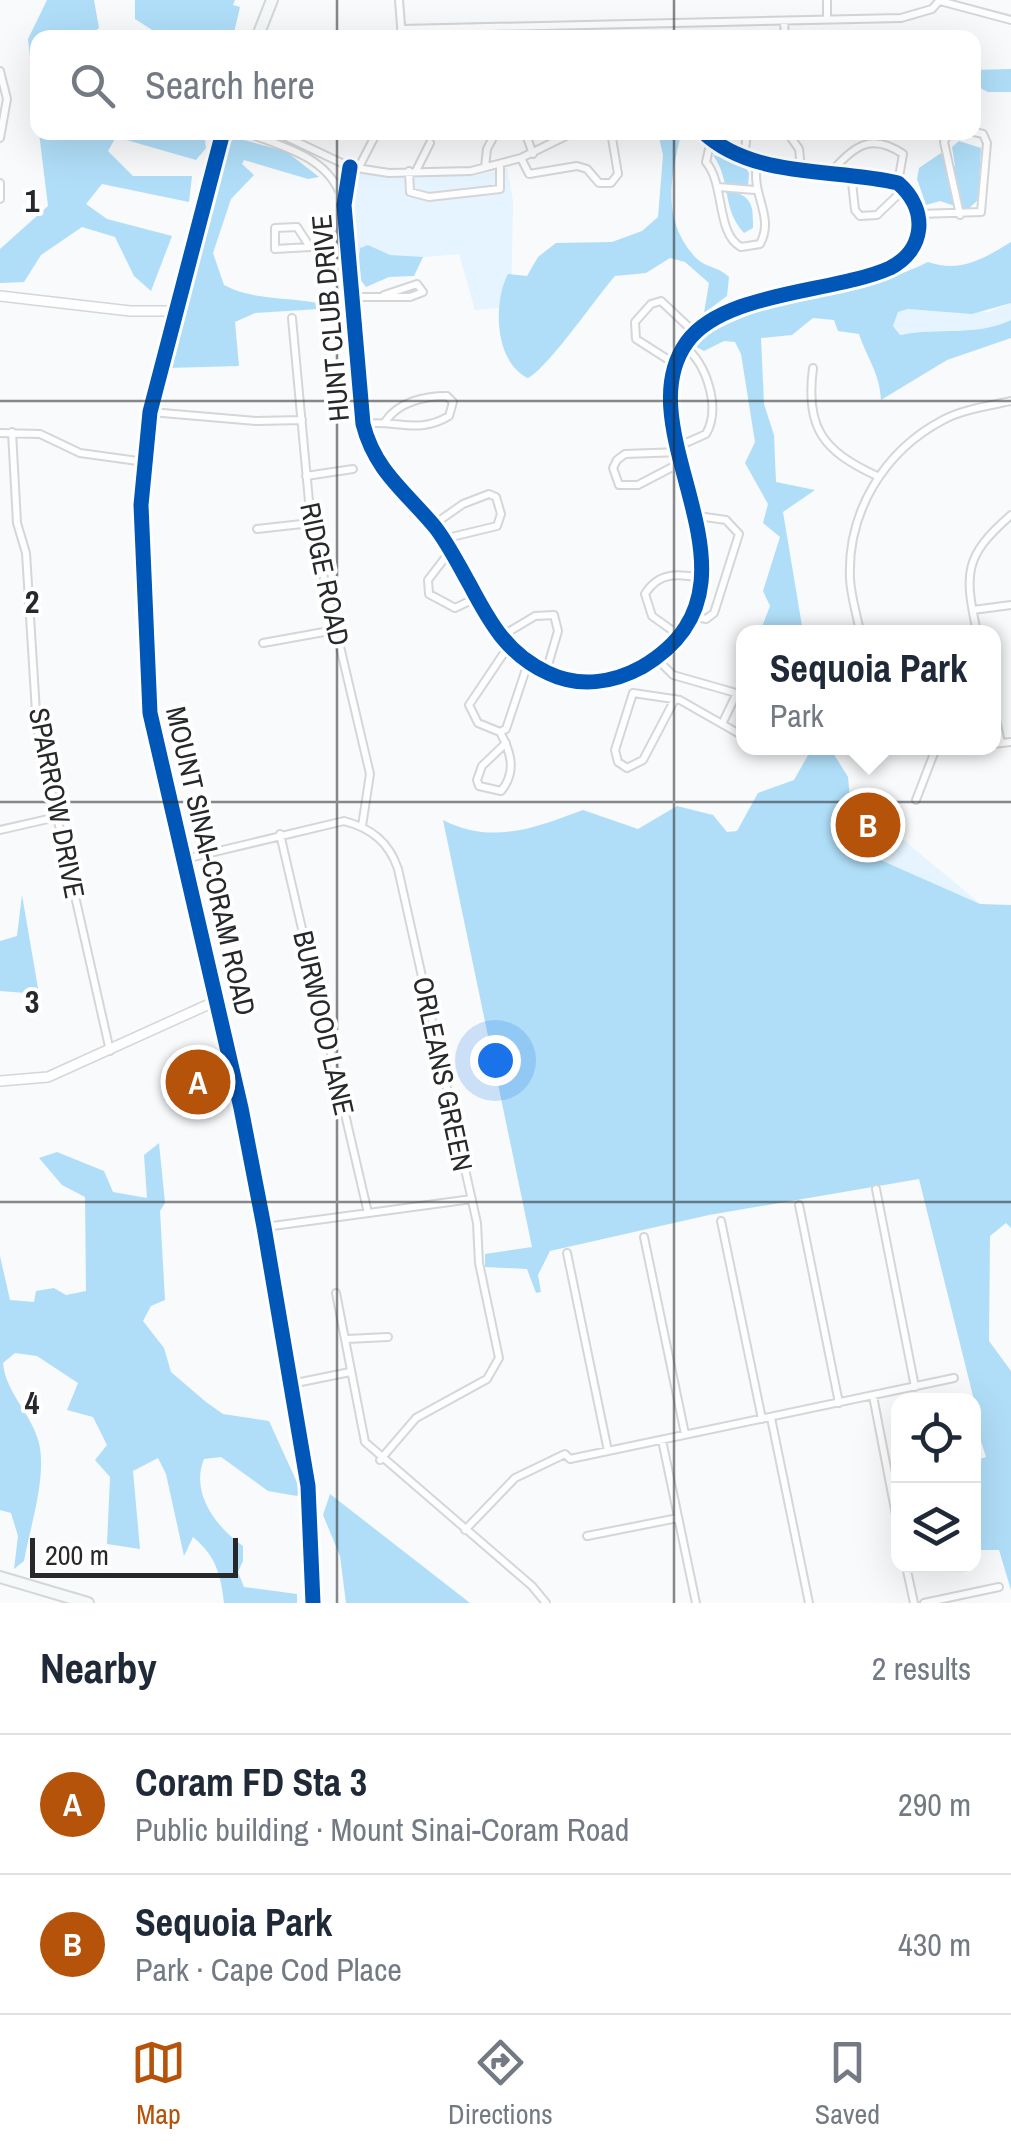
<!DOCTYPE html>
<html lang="en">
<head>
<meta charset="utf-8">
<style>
  body { margin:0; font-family:"Archivo Narrow",sans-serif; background:#f6f6f7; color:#1f2937 }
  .controls { position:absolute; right:30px; bottom:30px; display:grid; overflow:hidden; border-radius:20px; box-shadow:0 10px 40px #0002 }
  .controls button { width:90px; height:90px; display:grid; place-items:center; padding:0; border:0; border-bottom:2px solid #e0e1e3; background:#fff; color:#1f2937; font:50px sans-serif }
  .scale { position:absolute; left:30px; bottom:25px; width:208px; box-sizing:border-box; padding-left:10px; border:5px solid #26282a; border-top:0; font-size:28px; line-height:35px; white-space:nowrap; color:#26282a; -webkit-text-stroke:8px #fff; paint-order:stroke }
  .you { position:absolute; left:495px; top:1060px; width:35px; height:35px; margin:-25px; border:8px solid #fff; border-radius:50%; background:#1a73e8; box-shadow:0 0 0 15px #1a73e833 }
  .badge { display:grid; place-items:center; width:65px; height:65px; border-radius:50%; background:#b45309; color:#fff; font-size:32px; font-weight:700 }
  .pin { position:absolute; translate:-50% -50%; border:5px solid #fff; box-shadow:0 2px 10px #0006 }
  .popup { position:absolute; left:736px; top:625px; width:265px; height:130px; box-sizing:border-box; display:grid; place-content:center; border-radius:20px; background:#fff; filter:drop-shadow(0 2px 8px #0005); font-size:32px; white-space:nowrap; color:#747a83 }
  .popup b { font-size:38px; color:#1f2937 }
  .popup::after { content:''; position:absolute; left:50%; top:100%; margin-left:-20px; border:20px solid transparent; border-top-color:#fff }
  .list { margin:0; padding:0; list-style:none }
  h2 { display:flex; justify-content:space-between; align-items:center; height:130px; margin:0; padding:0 40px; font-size:42px }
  h2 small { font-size:32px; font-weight:400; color:#747a83 }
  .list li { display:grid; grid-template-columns:65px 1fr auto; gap:30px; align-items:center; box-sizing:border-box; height:140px; padding:0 40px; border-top:2px solid #e0e1e3 }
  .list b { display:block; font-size:38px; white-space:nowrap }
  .list p { margin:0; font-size:32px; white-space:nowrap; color:#747a83 }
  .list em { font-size:32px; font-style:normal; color:#747a83 }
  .icon { flex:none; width:55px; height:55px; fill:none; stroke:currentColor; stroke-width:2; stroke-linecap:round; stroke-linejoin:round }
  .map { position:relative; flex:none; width:1011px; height:1603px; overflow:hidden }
  .search { position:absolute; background:#fff; box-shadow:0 10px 40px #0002; left:30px; right:30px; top:30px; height:110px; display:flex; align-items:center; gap:25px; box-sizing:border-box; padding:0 35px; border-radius:20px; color:#747a83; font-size:38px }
  .sheet { height:410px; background:#fff }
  nav { display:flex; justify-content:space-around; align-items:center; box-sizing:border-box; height:140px; border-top:2px solid #e0e1e3; background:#fff; font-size:28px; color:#747a83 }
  nav a { display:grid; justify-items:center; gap:5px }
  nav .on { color:#b45309 }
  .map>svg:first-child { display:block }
  .green { fill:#e5f4fe }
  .forest { fill:#b0def8 }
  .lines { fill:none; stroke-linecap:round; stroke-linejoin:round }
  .minor-casing { stroke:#d4d6d8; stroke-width:10 }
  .tertiary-casing { stroke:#d4d6d8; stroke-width:12 }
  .secondary-casing { stroke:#d4d6d8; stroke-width:14 }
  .minor { stroke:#fefeff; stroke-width:6 }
  .tertiary { stroke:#fefeff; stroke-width:9 }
  .secondary { stroke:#f6f9fa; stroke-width:10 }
  .cycleway-casing { stroke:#fff; stroke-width:21 }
  .cycleway { stroke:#0057b8; stroke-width:15 }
  .grid { fill:none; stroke:#26282a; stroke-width:2.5; stroke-opacity:0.55 }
  .labels { text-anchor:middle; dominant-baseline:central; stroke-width:8; stroke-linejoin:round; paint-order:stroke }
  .street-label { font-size:28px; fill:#26282a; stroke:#fff }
  .grid-label { font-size:32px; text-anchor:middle; font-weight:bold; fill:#26282a; stroke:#fff; stroke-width:8; stroke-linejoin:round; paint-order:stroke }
</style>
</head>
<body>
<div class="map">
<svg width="1011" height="1603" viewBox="0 0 1011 1603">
  <rect width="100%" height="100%" fill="#f8fafc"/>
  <!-- green -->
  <path class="green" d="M 507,168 L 513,201 L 511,307 L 475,310 L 459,254 L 357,263 L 348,201 L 354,174 L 473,176 Z
    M 1011,303 L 1011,320 C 975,337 938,327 899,335 L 893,326 L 898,312 L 908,309 L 989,312 Z
    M 846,792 L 1001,921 L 853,857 Z"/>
  <!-- forest -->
  <path class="forest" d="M 47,0 L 94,0 L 99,28 L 87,37 L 55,30 L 49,37 L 38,38 L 37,118 L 28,39 Z
    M 135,0 L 235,0 L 233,5 L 240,7 L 233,37 L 163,37 L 135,19 Z
    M 1011,69 L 1011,92 L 988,92 L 974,85 L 974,70 Z
    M 39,133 L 204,133 L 206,148 L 196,160 L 116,137 L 108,151 L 133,176 L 192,176 L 189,202 L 102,184 L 86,204 L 107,219 L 172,236 L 151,291 L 134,276 L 115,237 L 82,227 L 41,255 L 24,282 L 0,283 L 0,249 L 48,206 Z
    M 658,133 L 681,134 C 671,177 661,220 695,257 C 705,268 718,266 729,277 L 727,296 L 704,313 L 709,283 L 685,262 L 670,258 L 646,273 L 615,276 C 595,299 548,368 528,378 C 494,362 493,302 508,274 L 527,276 L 538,257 L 556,243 L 612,242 L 642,231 L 658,217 L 663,155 Z
    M 230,136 L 287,152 L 319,177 L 308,179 L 244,160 L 242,164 L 254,175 L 231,199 L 213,253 L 224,285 C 260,304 298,294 335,308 L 255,313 L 235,322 L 239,366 L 168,368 Z
    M 959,141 L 981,148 L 978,200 L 967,210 L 940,201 L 926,205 L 917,179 L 919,168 L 941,153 L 947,168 L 955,166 L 952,147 Z
    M 713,155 L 744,165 L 749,173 L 748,187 L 738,193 C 754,200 753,211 753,228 L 744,233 C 721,208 732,182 713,155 Z
    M 1011,242 L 1011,303 L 972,314 L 908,309 L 898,312 L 893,326 L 900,335 C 938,327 975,337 1011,320 L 1011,338 L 947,360 L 881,400 C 880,374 867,358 859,334 L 838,331 L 834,320 L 813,318 L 792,335 L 761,338 L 764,404 L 774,435 L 776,482 L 815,490 L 783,512 L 803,632 L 760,632 L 770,606 L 763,591 L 780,537 L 763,523 L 768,504 L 745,463 L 755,442 L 741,354 L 735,342 L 724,341 L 704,351 L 693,345 C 761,293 852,301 928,262 C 961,273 983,259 1011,242 Z
    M 368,245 L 390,255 L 423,257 L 414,276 L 389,277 L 366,287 L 357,275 L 360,248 Z
    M 812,748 L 830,748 L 848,777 L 853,835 L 860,851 L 980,904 L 1011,905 L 1011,1228 L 1006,1223 L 990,1236 L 989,1341 L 1011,1371 L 1011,1590 L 999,1550 L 974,1550 L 974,1461 L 986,1457 L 974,1420 L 974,1400 L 919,1179 L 709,1215 L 550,1251 L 538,1275 L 541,1292 L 536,1293 L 527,1269 L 485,1267 L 485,1254 L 532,1247 L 443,820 C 492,845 535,828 583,810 L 638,829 L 677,806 L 713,815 L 727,832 L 737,831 L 758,793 L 794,780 Z
    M 22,895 L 39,994 L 0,991 L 0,941 L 17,936 Z
    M 159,1143 L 165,1203 L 160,1211 L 165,1300 L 151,1306 L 143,1321 L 164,1348 L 171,1372 L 206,1402 L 223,1414 L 269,1421 L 300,1489 L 297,1496 L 268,1491 L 221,1457 L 204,1459 C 190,1493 216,1527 243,1546 L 243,1561 L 238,1572 L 244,1587 L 297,1594 L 297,1603 L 224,1603 C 221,1575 216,1556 193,1537 L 184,1556 L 166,1474 L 158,1458 L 133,1471 L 140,1549 L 107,1544 L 110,1477 L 95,1460 L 107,1445 L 93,1417 L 67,1410 L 78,1383 L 37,1356 L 15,1353 L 3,1363 C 6,1394 32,1414 39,1443 C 47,1477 30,1527 24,1561 L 14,1569 L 18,1536 L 11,1513 L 0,1510 L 0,1256 L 10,1300 L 34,1302 L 36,1291 L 54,1288 L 66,1295 L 86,1291 L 85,1197 L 62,1185 L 39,1158 L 57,1152 L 104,1171 L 113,1192 L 147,1198 L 144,1155 Z
    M 330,1494 L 470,1603 L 346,1603 L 340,1556 L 323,1515 Z"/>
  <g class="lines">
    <defs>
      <path id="minor" d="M 399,0 L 402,38
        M 827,0 L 827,19
        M 940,1 L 1011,20
        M 784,21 L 785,38
        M 401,29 L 901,18 L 932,9 L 940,0
        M 0,71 L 7,99 L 0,138
        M 245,132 C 282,147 329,156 342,199
        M 276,132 L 350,167 L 389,173 L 471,171 L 521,158 L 574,132
        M 525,132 L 533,154
        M 787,132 L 799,149 L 801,168
        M 949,132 L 944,142 L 960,215
        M 711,140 L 706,162 C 725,184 716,234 741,247 L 760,244 C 775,216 751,196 757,164
        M 521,158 L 529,174 L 577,166 L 587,169 L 599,183 L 611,183 L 618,174 L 611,132
        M 744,159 L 747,132
        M 350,167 L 344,205 L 363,424 C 375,471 405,491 435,527 C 449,545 459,566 470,585 C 490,623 508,655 548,673 C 579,688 613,683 642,667 C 783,584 621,433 687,342 C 724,291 834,293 890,268 C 925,250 929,210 898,183 C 834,168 753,179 703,132
        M 485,167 L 487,149 L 496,132
        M 358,169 L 377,132
        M 833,170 C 855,145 872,133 903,154 L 898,183
        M 409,171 L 410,192 L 429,197 L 500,189 L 500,164
        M 416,171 L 430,143
        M 851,173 L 855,210 L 860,216 L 877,215 L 904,189
        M 0,183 L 0,199
        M 718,187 L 755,190
        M 918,214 L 981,212 L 987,143 L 983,134 L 974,132
        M 322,244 L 349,260
        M 310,247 L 275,249 L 275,228 L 297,227 L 310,247 L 346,231
        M 353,297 L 410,297 L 423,292 L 417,284 L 384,295
        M 292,318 L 311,523 L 370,774 L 362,826
        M 675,364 L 636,339 L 635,322 L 651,304 L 661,301 L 695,333
        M 813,368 C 805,428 823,451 877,476
        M 151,412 L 256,421 L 302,420
        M 363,424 C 395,419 418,435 449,416 L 453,402 L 447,396 C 424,396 398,402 385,422
        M 12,432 L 17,523 L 26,553 L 37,728 L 110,1051
        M 0,433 L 40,434 L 80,453 L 145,462
        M 679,446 L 706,434 C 721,408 707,364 684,346
        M 680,452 L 625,454 L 617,460 L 613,468 L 619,485 L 638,485 L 682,462
        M 306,476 L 353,469
        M 433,525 L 463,504 L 489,494 L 496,497 L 501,514 L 497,526 L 443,539
        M 257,529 L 311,523
        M 451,550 L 428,580 L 429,594 L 455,608 L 476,598
        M 973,610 L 1011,605
        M 692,616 L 706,619 L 714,613 L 739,534 L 726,520 L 705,517 L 694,521
        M 860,632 C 857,615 851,597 850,579 C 847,512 884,451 943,420 C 963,409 989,406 1011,401
        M 977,632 C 964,573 964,556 1011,515
        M 680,636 L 652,616 L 645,594 C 659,571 679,574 702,578
        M 500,637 L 535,616 L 554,615 L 558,631 L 546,672
        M 263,643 L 335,630
        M 508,647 L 469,705 L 478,723 L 500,732 L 506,729 L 528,663
        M 656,658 L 673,675 L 743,695
        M 633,693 L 615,750 L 618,762 L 627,768 L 643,760 L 675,699
        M 633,693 L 680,700 L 743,736
        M 993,706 L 1001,743
        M 723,722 L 736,695
        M 500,732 C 511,752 517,772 501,791 L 479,786 L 477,780 L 482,766 L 506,743
        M 993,744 L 1011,742
        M 952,748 L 977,748
        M 916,800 L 936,748
        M 0,830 L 57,817
        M 280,834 L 368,1213
        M 185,859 L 344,821 C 371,828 389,842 398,869 L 477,1223 L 479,1263 L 499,1358 L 487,1379 L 416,1418 L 380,1460
        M 876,1189 L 915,1387
        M 799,1205 L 839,1403
        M 721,1221 L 762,1419
        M 265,1227 L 472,1199
        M 644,1237 L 685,1434
        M 567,1253 L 608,1451
        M 336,1293 L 365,1442 L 532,1586 L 546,1603
        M 347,1339 L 388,1337
        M 291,1384 L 350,1372
        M 873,1396 L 898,1525
        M 771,1418 L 809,1603
        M 662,1440 L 696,1603
        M 465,1530 L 515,1478 L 565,1454 L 570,1459 L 954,1378
        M 587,1536 L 678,1518
        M 906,1566 L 914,1603
        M 924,1603 L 999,1587"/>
      <path id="tertiary" d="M 0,296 L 130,311 L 173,311
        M 0,1081 L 48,1077 L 216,1001"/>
      <path id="secondary" d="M 257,38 L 272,0
        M 223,132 L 150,412 L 141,505 L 150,713 L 241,1108 L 264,1227 L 308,1486 L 313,1603
        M 0,1577 L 88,1603"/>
    </defs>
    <!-- minor casing -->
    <use href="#minor" class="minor-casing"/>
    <!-- tertiary casing -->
    <use href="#tertiary" class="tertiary-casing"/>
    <!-- secondary casing -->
    <use href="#secondary" class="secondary-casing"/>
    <!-- minor -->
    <use href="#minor" class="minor"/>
    <!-- tertiary -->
    <use href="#tertiary" class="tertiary"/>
    <!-- secondary -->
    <use href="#secondary" class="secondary"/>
    <defs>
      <path id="cycleway" d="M 223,132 L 150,412 L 141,505 L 150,713 L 241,1108 L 264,1227 L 308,1486 L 313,1603
        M 350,167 L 344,205 L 363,424 C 375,471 405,491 435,527 C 449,545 459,566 470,585 C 490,623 508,655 548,673 C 579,688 613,683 642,667 C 783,584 621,433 687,342 C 724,291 834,293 890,268 C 925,250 929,210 898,183 C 834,168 753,179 703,132"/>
    </defs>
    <!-- cycleway casing -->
    <use href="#cycleway" class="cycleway-casing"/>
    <!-- cycleway -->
    <use href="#cycleway" class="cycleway"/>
  </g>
  <!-- grid -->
  <path class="grid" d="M 337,0 L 337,38M 674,0 L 674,38M 337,132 L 337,1603M 674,132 L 674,1603M 0,401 L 1011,401M 0,802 L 1011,802M 0,1202 L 1011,1202"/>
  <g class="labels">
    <!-- street labels -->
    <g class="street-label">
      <text transform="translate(330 318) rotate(-95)">HUNT CLUB DRIVE</text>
      <text transform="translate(325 574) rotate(78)">RIDGE ROAD</text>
      <text transform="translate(57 803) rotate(79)">SPARROW DRIVE</text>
      <text transform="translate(211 861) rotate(77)">MOUNT SINAI-CORAM ROAD</text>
      <text transform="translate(324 1023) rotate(77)">BURWOOD LANE</text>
      <text transform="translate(443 1074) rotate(78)">ORLEANS GREEN</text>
    </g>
  </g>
  <g class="grid-label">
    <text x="32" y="212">1</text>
    <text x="32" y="613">2</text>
    <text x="32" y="1013">3</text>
    <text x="32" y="1414">4</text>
  </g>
</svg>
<div class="controls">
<button><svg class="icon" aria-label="locate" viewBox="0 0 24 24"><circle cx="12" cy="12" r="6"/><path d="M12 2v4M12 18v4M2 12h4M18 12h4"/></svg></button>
<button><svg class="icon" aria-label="layers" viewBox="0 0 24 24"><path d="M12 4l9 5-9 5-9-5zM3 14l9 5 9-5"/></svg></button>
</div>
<div class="scale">200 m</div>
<div class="you"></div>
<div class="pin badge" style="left:198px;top:1082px">A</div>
<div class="pin badge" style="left:868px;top:825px">B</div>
<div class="popup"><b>Sequoia Park</b>Park</div>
<div class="search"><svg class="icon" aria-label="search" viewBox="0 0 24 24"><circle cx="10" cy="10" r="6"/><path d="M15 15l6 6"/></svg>Search here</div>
</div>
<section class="sheet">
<h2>Nearby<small>2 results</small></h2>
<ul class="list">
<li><span class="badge">A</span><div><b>Coram FD Sta 3</b><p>Public building · Mount Sinai-Coram Road</p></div><em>290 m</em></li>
<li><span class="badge">B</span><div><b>Sequoia Park</b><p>Park · Cape Cod Place</p></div><em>430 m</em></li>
</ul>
</section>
<nav>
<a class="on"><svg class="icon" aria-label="map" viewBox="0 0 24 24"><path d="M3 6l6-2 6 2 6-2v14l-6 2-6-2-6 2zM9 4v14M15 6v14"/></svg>Map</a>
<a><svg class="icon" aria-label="directions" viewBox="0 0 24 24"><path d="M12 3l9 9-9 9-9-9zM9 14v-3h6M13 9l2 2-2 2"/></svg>Directions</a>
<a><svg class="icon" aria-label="saved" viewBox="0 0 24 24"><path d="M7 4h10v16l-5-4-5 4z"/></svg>Saved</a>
</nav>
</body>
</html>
